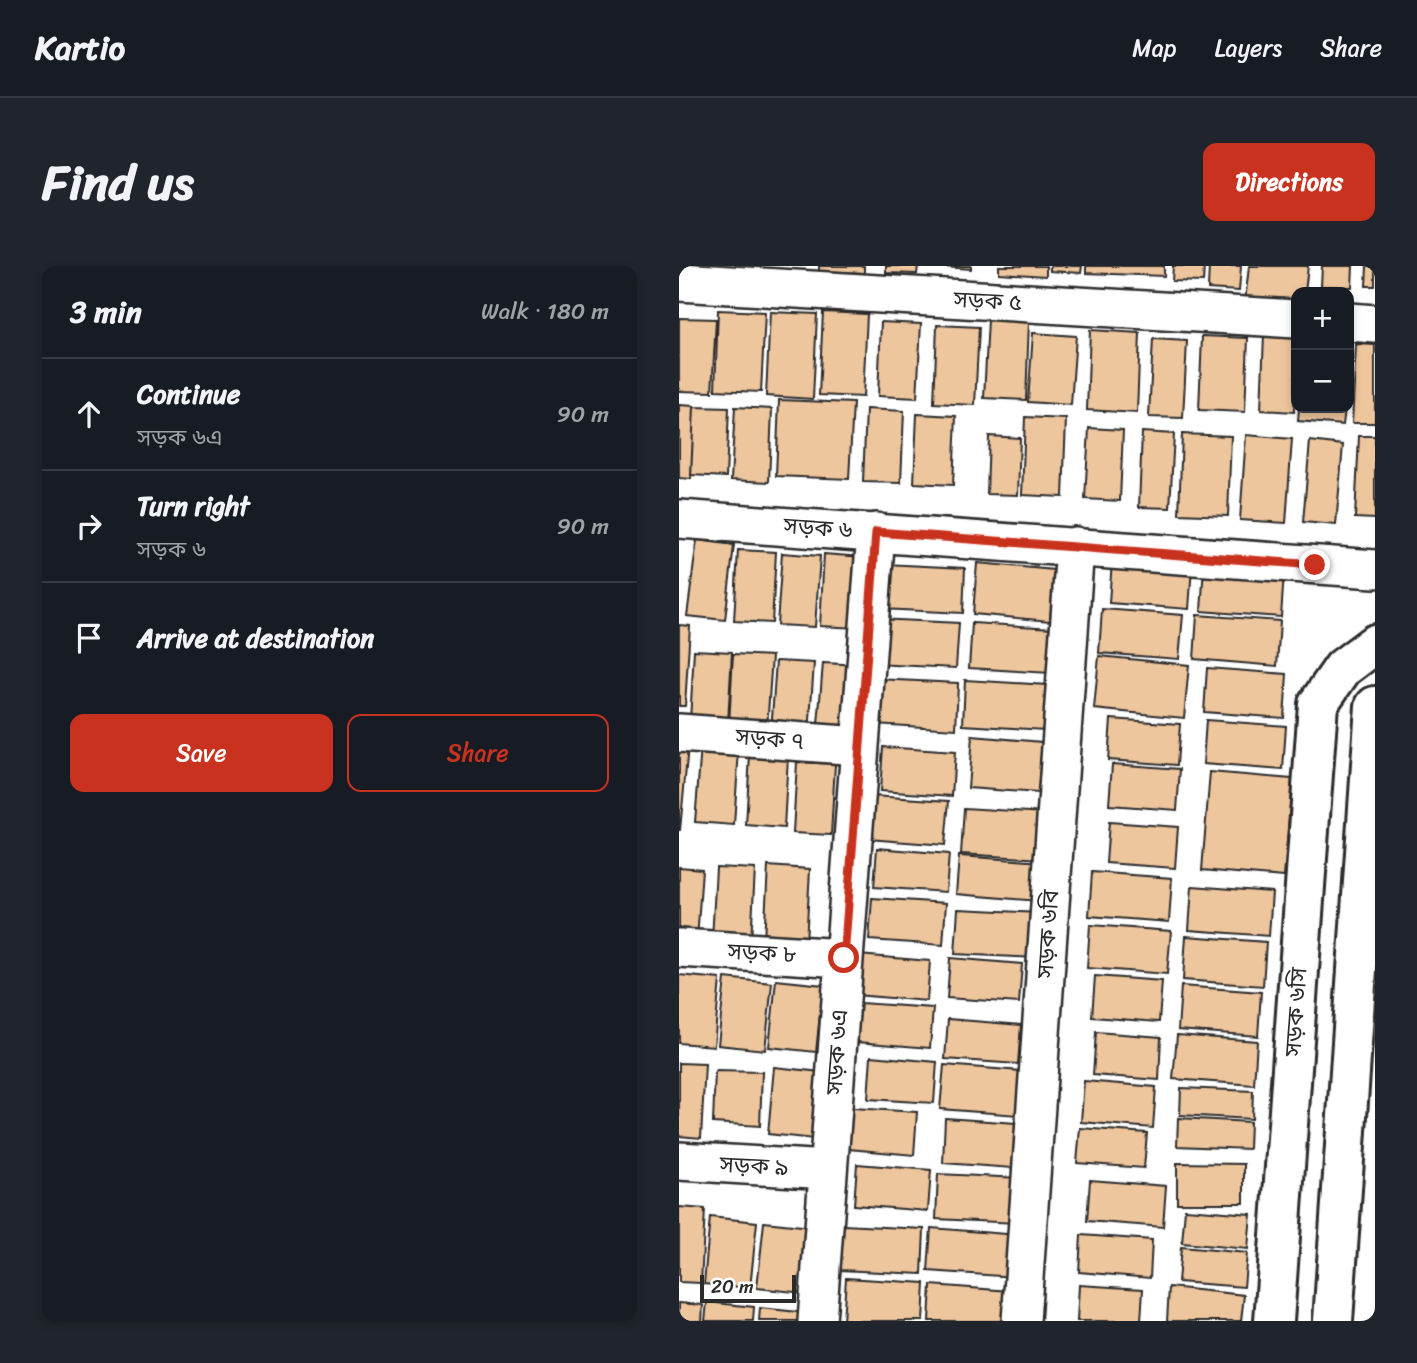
<!DOCTYPE html>
<html lang="en">
<head>
<meta charset="utf-8">
<style>
  body { margin:0; font-family:Sriracha,"Noto Sans Bengali",sans-serif; background:#20242c; color:#f1f3f6 }
  .controls { position:absolute; right:21px; top:21px; display:grid; overflow:hidden; border-radius:14px; box-shadow:0 4px 10px #0003 }
  .controls button { width:63px; height:63px; display:grid; place-items:center; padding:0; border:0; border-bottom:2px solid #363941; background:#171b24; color:#f1f3f6; font:35px sans-serif }
  .scale { position:absolute; left:21px; bottom:18px; width:96px; box-sizing:border-box; padding-left:7px; border:4px solid #2b2b2b; border-top:0; font-size:19px; line-height:24px; white-space:nowrap; color:#2b2b2b; -webkit-text-stroke:5px #fff; paint-order:stroke }
  .stop { position:absolute; width:21px; height:21px; margin:-16px; border:5px solid #c8321e; border-radius:50%; background:#fff }
  .stop.end { background:#c8321e; border-color:#fff; box-shadow:0 2px 7px #0008 }
  .list { margin:0; padding:0; list-style:none }
  h2 { display:flex; justify-content:space-between; align-items:center; height:91px; margin:0; padding:0 28px; font-size:30px }
  h2 small { font-size:23px; font-weight:400; color:#9ea1a6 }
  .list li { display:grid; grid-template-columns:46px 1fr auto; gap:21px; align-items:center; box-sizing:border-box; height:112px; padding:0 28px; border-top:2px solid #363941 }
  .list b { display:block; font-size:26px; white-space:nowrap }
  .list p { margin:0; font-size:23px; white-space:nowrap; color:#9ea1a6 }
  .list em { font-size:23px; font-style:normal; color:#9ea1a6 }
  .actions { display:flex; gap:14px; padding:21px 28px }
  .actions a { flex:1; padding:16px 0; border:2px solid #c8321e; border-radius:14px; text-align:center; font-size:24px; color:#c8321e }
  .actions .main { background:#c8321e; color:#fff }
  .icon { flex:none; width:38px; height:38px; fill:none; stroke:currentColor; stroke-width:2; stroke-linecap:round; stroke-linejoin:round }
  .map { position:relative; flex:none; width:696px; height:1055px; overflow:hidden; border-radius:14px }
  header { display:flex; align-items:center; gap:42px; box-sizing:border-box; height:98px; padding:0 35px; background:#171b24; border-bottom:2px solid #363941 }
  header strong { font-size:33px }
  nav { display:flex; gap:38px; margin-inline-start:auto; font-size:24px }
  .intro { display:flex; align-items:center; justify-content:space-between; box-sizing:border-box; height:168px; padding:0 42px }
  h1 { margin:0; font-size:49px }
  .button { padding:18px 32px; border-radius:14px; background:#c8321e; color:#fff; font-size:24px; font-weight:700 }
  main { display:flex; gap:42px; padding:0 42px }
  aside { flex:1; background:#171b24; border-radius:14px; box-shadow:0 4px 10px #0003 }
  .map>svg:first-child { display:block }
  .building { fill:#eec69e; stroke:#2b2b2b; stroke-width:2 }
  .lines { fill:none; stroke-linecap:round; stroke-linejoin:round }
  .street-casing { stroke:#2b2b2b; stroke-width:42 }
  .secondary-casing { stroke:#2b2b2b; stroke-width:44 }
  .street { stroke:#fff; stroke-width:37 }
  .secondary { stroke:#fff; stroke-width:38 }
  .route { stroke:#c8321e; stroke-width:9 }
  .labels { text-anchor:middle; dominant-baseline:central; stroke-width:5; stroke-linejoin:round; paint-order:stroke }
  .street-label { font-size:23px; fill:#2b2b2b; stroke:#fff }
</style>
</head>
<body>
<header>
<strong>Kartio</strong>
<nav><a>Map</a><a>Layers</a><a>Share</a></nav>
</header>
<div class="intro"><h1>Find us</h1><a class="button">Directions</a></div>
<main>
<aside>
<h2>3 min<small>Walk · 180 m</small></h2>
<ul class="list">
<li><svg class="icon" aria-label="ahead" viewBox="0 0 24 24"><path d="M12 20V5M6 11l6-6 6 6"/></svg><div><b>Continue</b><p>সড়ক ৬এ</p></div><em>90 m</em></li>
<li><svg class="icon" aria-label="right" viewBox="0 0 24 24"><path d="M7 20v-9h11M14 6l5 5-5 5"/></svg><div><b>Turn right</b><p>সড়ক ৬</p></div><em>90 m</em></li>
<li><svg class="icon" aria-label="arrive" viewBox="0 0 24 24"><path d="M6 21V4h12l-3 4 3 4H6"/></svg><div><b>Arrive at destination</b></div></li>
</ul>
<div class="actions"><a class="main">Save</a><a>Share</a></div>
</aside>
<div class="map">
<svg width="696" height="1055" viewBox="0 0 696 1055">
  <rect width="100%" height="100%" fill="#fff"/>
  <filter id="ink" filterUnits="userSpaceOnUse"><feTurbulence type="fractalNoise" baseFrequency=".0143" numOctaves="2"/><feDisplacementMap in="SourceGraphic" scale="14" xChannelSelector="R" yChannelSelector="G"/><feConvolveMatrix kernelMatrix="1 2 1 2 8 2 1 2 1" color-interpolation-filters="sRGB"/></filter>
  <g filter="url(#ink)">
    <!-- building -->
    <path class="building" d="M 140,0 L 185,0 L 185,7 L 140,5 Z
      M 207,0 L 239,0 L 238,8 L 207,7 Z
      M 247,0 L 292,0 L 292,3 Z
      M 320,0 L 367,0 L 367,10 L 320,7 Z
      M 371,0 L 403,0 L 402,7 L 371,5 Z
      M 407,0 L 485,0 L 485,10 L 407,7 Z
      M 494,0 L 525,0 L 524,16 L 493,15 Z
      M 530,0 L 562,0 L 560,25 L 529,23 Z
      M 570,0 L 629,0 L 626,26 L 617,26 L 617,42 L 566,36 Z
      M 643,0 L 674,0 L 673,21 L 642,20 Z
      M 688,0 L 696,0 L 696,20 L 687,20 Z
      M 39,44 L 86,46 L 82,126 L 36,124 Z
      M 91,46 L 138,48 L 134,133 L 87,130 Z
      M 144,46 L 188,48 L 184,131 L 140,129 Z
      M 0,52 L 37,53 L 33,126 L 0,125 Z
      M 309,53 L 350,55 L 347,134 L 305,132 Z
      M 202,56 L 242,58 L 238,132 L 199,130 Z
      M 258,59 L 300,61 L 296,139 L 255,137 Z
      M 411,64 L 461,67 L 458,147 L 408,144 Z
      M 354,67 L 397,70 L 392,139 L 349,136 Z
      M 585,69 L 617,71 L 615,146 L 582,144 Z
      M 523,70 L 569,72 L 566,146 L 520,144 Z
      M 474,73 L 508,75 L 504,152 L 470,151 Z
      M 677,78 L 696,79 L 696,157 L 673,157 Z
      M 100,134 L 174,137 L 170,213 L 97,210 Z
      M 0,139 L 15,140 L 12,213 L 0,212 Z
      M 15,141 L 50,142 L 47,211 L 12,209 Z
      M 56,141 L 93,143 L 90,216 L 52,214 Z
      M 620,142 L 666,142 L 664,159 L 619,155 Z
      M 187,143 L 225,145 L 222,217 L 184,216 Z
      M 238,148 L 277,150 L 274,219 L 235,217 Z
      M 346,151 L 387,153 L 384,231 L 343,229 Z
      M 410,162 L 444,164 L 441,235 L 406,233 Z
      M 463,166 L 495,168 L 491,242 L 460,241 Z
      M 503,168 L 552,170 L 549,250 L 500,248 Z
      M 567,169 L 613,173 L 607,257 L 561,254 Z
      M 310,170 L 341,172 L 339,229 L 308,228 Z
      M 680,170 L 696,170 L 696,253 L 676,252 Z
      M 631,175 L 664,179 L 657,259 L 624,256 Z
      M 18,274 L 55,279 L 46,354 L 8,350 Z
      M 59,284 L 97,286 L 93,357 L 55,355 Z
      M 103,287 L 141,290 L 136,361 L 98,359 Z
      M 145,288 L 183,291 L 179,362 L 141,360 Z
      M 433,294 L 513,300 L 510,343 L 430,337 Z
      M 298,297 L 375,304 L 371,355 L 294,348 Z
      M 205,298 L 286,302 L 284,347 L 202,343 Z
      M 525,301 L 605,307 L 602,351 L 522,345 Z
      M 423,343 L 504,349 L 500,393 L 420,387 Z
      M 518,349 L 601,355 L 598,400 L 515,393 Z
      M 198,353 L 280,357 L 277,402 L 195,398 Z
      M 293,357 L 374,362 L 372,407 L 290,402 Z
      M 0,359 L 11,360 L 6,440 L 0,440 Z
      M 15,384 L 53,386 L 49,457 L 11,455 Z
      M 54,388 L 93,390 L 88,462 L 50,459 Z
      M 420,390 L 510,399 L 505,452 L 415,443 Z
      M 97,395 L 135,397 L 130,468 L 92,466 Z
      M 144,397 L 181,399 L 175,474 L 138,471 Z
      M 528,402 L 608,408 L 605,452 L 525,446 Z
      M 197,413 L 279,417 L 277,463 L 195,458 Z
      M 286,414 L 368,419 L 366,464 L 284,459 Z
      M 432,453 L 501,458 L 498,499 L 429,494 Z
      M 527,454 L 607,460 L 604,504 L 524,498 Z
      M 293,470 L 363,476 L 359,527 L 289,522 Z
      M 0,480 L 9,481 L 1,564 L 0,564 Z
      M 22,480 L 60,483 L 55,559 L 16,556 Z
      M 204,481 L 276,486 L 273,530 L 201,525 Z
      M 71,488 L 109,490 L 105,562 L 67,559 Z
      M 118,496 L 156,498 L 152,569 L 114,567 Z
      M 433,498 L 501,503 L 498,544 L 430,539 Z
      M 531,506 L 613,513 L 605,611 L 523,604 Z
      M 193,530 L 270,535 L 266,579 L 189,573 Z
      M 285,542 L 367,547 L 364,593 L 282,588 Z
      M 430,556 L 499,561 L 496,602 L 427,597 Z
      M 198,582 L 270,588 L 267,626 L 195,621 Z
      M 280,590 L 364,596 L 360,635 L 277,628 Z
      M 89,600 L 131,603 L 127,677 L 85,674 Z
      M 0,601 L 23,603 L 18,674 L 0,673 Z
      M 37,601 L 76,603 L 72,676 L 33,674 Z
      M 413,606 L 493,612 L 490,656 L 410,650 Z
      M 513,620 L 593,626 L 590,670 L 510,664 Z
      M 193,632 L 267,637 L 264,679 L 190,674 Z
      M 279,643 L 361,647 L 358,692 L 276,688 Z
      M 411,659 L 492,665 L 488,708 L 408,702 Z
      M 507,670 L 587,676 L 584,720 L 504,714 Z
      M 179,689 L 251,695 L 248,735 L 176,729 Z
      M 271,692 L 343,698 L 340,737 L 268,732 Z
      M 0,709 L 41,713 L 35,780 L 0,777 Z
      M 416,710 L 483,715 L 480,756 L 413,751 Z
      M 46,712 L 93,717 L 86,784 L 39,779 Z
      M 97,714 L 144,719 L 137,786 L 90,781 Z
      M 502,720 L 582,726 L 579,770 L 499,764 Z
      M 181,737 L 254,742 L 251,782 L 178,776 Z
      M 269,753 L 342,759 L 339,798 L 266,793 Z
      M 417,766 L 482,771 L 480,814 L 414,809 Z
      M 498,769 L 578,775 L 575,819 L 494,813 Z
      M 192,790 L 258,796 L 255,837 L 189,833 Z
      M 0,797 L 26,798 L 22,872 L 0,870 Z
      M 265,799 L 342,805 L 339,849 L 261,843 Z
      M 95,801 L 142,806 L 135,873 L 89,868 Z
      M 36,805 L 83,806 L 81,860 L 34,857 Z
      M 405,815 L 477,821 L 474,862 L 402,856 Z
      M 502,822 L 574,825 L 573,853 L 501,849 Z
      M 173,842 L 238,846 L 235,889 L 170,883 Z
      M 266,852 L 337,857 L 334,902 L 264,897 Z
      M 499,852 L 571,856 L 570,883 L 498,880 Z
      M 401,862 L 468,867 L 465,902 L 398,897 Z
      M 498,897 L 565,898 L 565,937 L 498,937 Z
      M 178,898 L 252,904 L 249,945 L 175,939 Z
      M 259,908 L 341,912 L 338,957 L 257,953 Z
      M 411,914 L 487,920 L 484,961 L 408,955 Z
      M 0,941 L 26,943 L 22,1017 L 0,1016 Z
      M 506,943 L 572,948 L 569,983 L 503,977 Z
      M 31,951 L 78,956 L 71,1022 L 25,1018 Z
      M 85,956 L 132,961 L 125,1027 L 78,1022 Z
      M 164,959 L 245,963 L 243,1008 L 161,1004 Z
      M 252,962 L 339,969 L 336,1011 L 249,1005 Z
      M 402,969 L 473,974 L 471,1012 L 400,1006 Z
      M 502,981 L 568,987 L 565,1021 L 499,1016 Z
      M 167,1012 L 246,1017 L 244,1055 L 164,1055 Z
      M 252,1019 L 331,1025 L 329,1055 L 250,1055 Z
      M 400,1019 L 464,1023 L 462,1055 L 398,1055 Z
      M 490,1021 L 565,1029 L 562,1055 L 488,1055 Z
      M 28,1036 L 75,1041 L 74,1055 L 26,1055 Z
      M 0,1037 L 24,1039 L 23,1055 L 0,1055 Z
      M 81,1042 L 128,1047 L 127,1055 L 80,1055 Z"/>
    <g class="lines">
      <defs>
        <path id="street" d="M 0,16 L 617,53
          M 670,56 L 696,58
          M 0,253 L 696,303
          M 0,467 L 181,480
          M 0,682 L 165,692
          M 0,895 L 149,904
          M 138,1055 L 197,266
          M 342,1055 L 396,280"/>
        <path id="secondary" d="M 595,1055 L 639,438 L 664,402 L 696,378
          M 654,1055 L 696,440"/>
      </defs>
      <!-- street casing -->
      <use href="#street" class="street-casing"/>
      <!-- secondary casing -->
      <use href="#secondary" class="secondary-casing"/>
      <!-- street -->
      <use href="#street" class="street"/>
      <!-- secondary -->
      <use href="#secondary" class="secondary"/>
    </g>
  </g>
  <g class="lines" filter="url(#ink)">
    <!-- route -->
    <path class="route" d="M 165,692 L 197,266 L 636,299"/>
  </g>
  <g class="labels">
    <!-- street labels -->
    <g class="street-label">
      <text transform="translate(309 35) rotate(3)">সড়ক ৫</text>
      <text transform="translate(139 262) rotate(4)">সড়ক ৬</text>
      <text transform="translate(91 473) rotate(4)">সড়ক ৭</text>
      <text transform="translate(369 668) rotate(-86)">সড়ক ৬বি</text>
      <text transform="translate(83 687) rotate(3)">সড়ক ৮</text>
      <text transform="translate(617 746) rotate(-86)">সড়ক ৬সি</text>
      <text transform="translate(158 786) rotate(-86)">সড়ক ৬এ</text>
      <text transform="translate(75 900) rotate(3)">সড়ক ৯</text>
    </g>
  </g>
</svg>
<div class="controls">
<button>+</button>
<button>−</button>
</div>
<div class="scale">20 m</div>
<div class="stop" style="left:165px;top:692px"></div>
<div class="stop end" style="left:636px;top:299px"></div>
</div>
</main>
</body>
</html>
